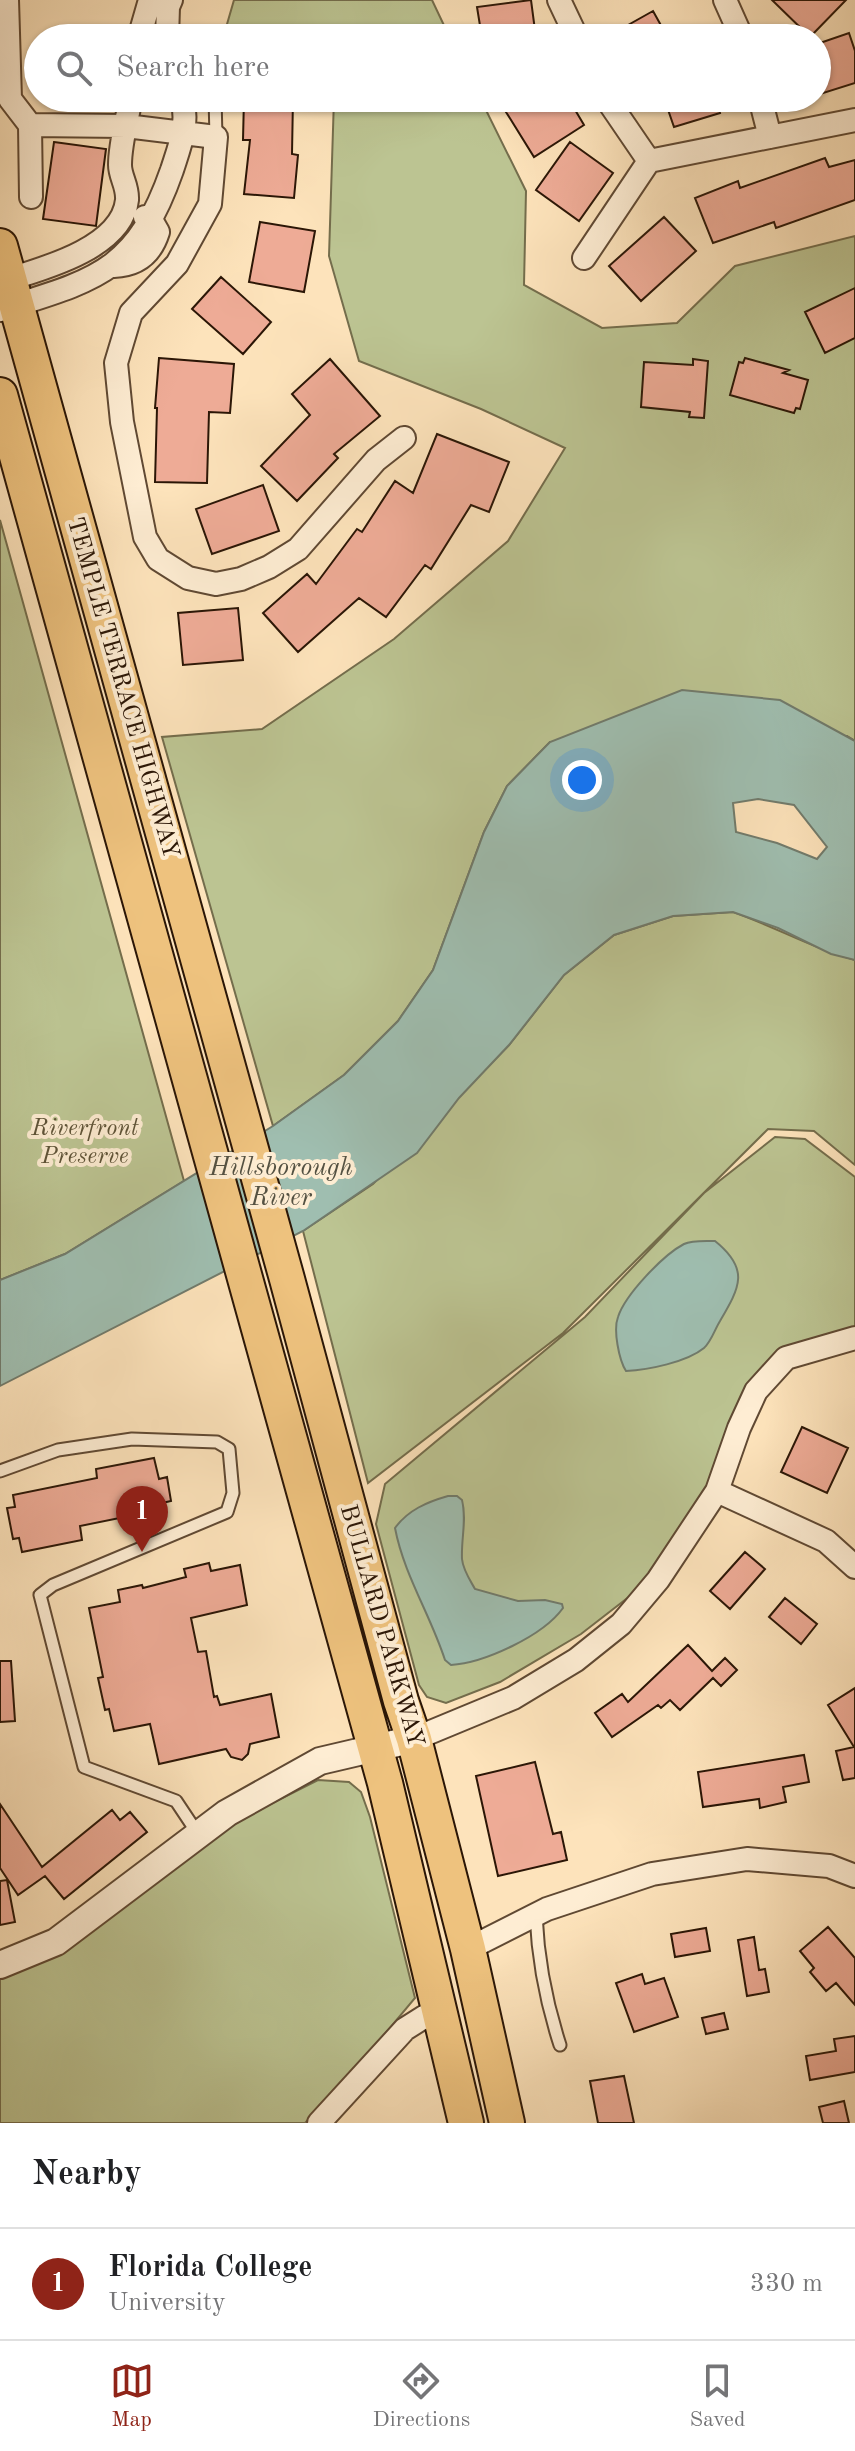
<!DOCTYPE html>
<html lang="en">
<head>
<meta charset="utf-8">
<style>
  body { margin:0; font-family:"Old Standard TT",serif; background:#f6f6f6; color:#202124 }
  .you { position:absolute; left:582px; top:780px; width:28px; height:28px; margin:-20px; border:6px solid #fff; border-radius:50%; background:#1a73e8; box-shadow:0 0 0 12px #1a73e833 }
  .badge { display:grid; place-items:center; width:52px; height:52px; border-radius:50%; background:#8f2418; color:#fff; font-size:26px; font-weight:700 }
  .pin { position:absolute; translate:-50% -66px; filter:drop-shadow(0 2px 4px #0008) }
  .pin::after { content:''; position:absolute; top:42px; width:28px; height:24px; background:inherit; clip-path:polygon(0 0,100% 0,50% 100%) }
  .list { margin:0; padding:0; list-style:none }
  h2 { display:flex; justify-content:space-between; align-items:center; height:104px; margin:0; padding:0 32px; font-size:34px }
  h2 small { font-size:26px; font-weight:400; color:#757577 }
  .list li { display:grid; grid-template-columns:52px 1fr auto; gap:24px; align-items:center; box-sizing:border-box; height:112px; padding:0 32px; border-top:2px solid #e0e0e0 }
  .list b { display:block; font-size:30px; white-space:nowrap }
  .list p { margin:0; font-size:26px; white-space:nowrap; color:#757577 }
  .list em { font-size:26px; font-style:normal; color:#757577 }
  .icon { flex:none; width:44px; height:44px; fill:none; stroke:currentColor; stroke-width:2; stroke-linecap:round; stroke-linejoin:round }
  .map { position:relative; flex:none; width:855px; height:2123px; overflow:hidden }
  .search { position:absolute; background:#fff; box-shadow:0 2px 6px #0004; left:24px; right:24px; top:24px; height:88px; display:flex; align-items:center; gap:20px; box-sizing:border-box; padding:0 28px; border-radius:44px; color:#757577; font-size:30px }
  .sheet { height:216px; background:#fff }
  nav { display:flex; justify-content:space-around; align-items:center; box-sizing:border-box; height:112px; border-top:2px solid #e0e0e0; background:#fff; font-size:22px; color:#757577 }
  nav a { display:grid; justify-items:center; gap:4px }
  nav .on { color:#8f2418 }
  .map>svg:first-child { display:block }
  .green { fill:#bcc492; stroke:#746d4c; stroke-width:2 }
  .water { fill:#9fbeb0; stroke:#717b6c; stroke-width:2; fill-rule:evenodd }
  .building { fill:#eeab96; stroke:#2b1606; stroke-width:2 }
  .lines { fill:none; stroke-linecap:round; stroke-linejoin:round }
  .service-casing { stroke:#604933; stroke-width:15 }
  .minor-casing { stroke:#604933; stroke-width:26 }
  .tertiary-casing { stroke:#604933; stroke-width:30 }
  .primary-casing { stroke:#2b1606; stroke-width:38 }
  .service { stroke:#feedd3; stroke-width:11 }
  .minor { stroke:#feedd3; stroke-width:22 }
  .tertiary { stroke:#feedd3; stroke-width:26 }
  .primary { stroke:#eec27e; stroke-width:34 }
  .labels { text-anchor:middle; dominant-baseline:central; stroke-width:8; stroke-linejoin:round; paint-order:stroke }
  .street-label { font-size:24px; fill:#2b1606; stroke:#feedd3 }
  .park-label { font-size:24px; font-style:italic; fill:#5e5337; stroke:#feedd3 }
  .water-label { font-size:26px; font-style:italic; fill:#545142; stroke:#feedd3 }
</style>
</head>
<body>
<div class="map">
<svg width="855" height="2123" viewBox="0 0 855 2123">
  <rect width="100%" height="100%" fill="#fde3bb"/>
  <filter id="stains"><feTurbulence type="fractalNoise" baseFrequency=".0025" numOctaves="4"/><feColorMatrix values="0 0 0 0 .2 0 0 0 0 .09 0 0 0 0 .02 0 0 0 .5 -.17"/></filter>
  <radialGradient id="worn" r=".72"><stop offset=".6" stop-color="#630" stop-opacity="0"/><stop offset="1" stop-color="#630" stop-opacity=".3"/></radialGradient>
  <!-- green -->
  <path class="green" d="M 234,0 L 432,0 L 450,38 L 223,38 Z
    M 334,98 L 480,98 L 526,191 L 524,285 L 602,328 L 677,323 L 735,266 L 855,236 L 855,741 L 847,736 L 550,742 L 507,786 L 484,832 L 433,970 L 398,1021 L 344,1075 L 273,1126 L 162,737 L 262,729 L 394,639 L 508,541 L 565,448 L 481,409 L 359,361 L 329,256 Z
    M 0,520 L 184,1181 L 65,1254 L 0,1280 Z
    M 733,912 C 774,926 813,949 855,960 L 855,1165 L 814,1131 L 768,1129 L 563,1333 L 368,1483 L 303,1231 L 373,1184 L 509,1045 L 564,975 L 614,935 L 673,916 Z
    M 775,1137 L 805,1139 L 855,1177 L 855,1333 L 818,1339 L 730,1427 L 707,1487 L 681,1535 L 630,1596 L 581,1634 L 500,1682 L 446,1703 L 427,1697 L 419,1685 L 376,1524 L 385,1484 L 585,1317 L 704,1193 Z
    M 318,1780 L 349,1782 L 361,1792 L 370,1817 L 415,1998 L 348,2078 L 305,2123 L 0,2123 L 0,1978 L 31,1965 L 235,1822 Z"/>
  <!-- water -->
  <path class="water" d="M 682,690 L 780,700 L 855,741 L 855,960 L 831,954 L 778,928 L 733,912 L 673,916 L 614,935 L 564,975 L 509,1045 L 459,1098 L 417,1153 L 303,1231 L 0,1386 L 0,1280 L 65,1254 L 273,1126 L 344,1075 L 398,1021 L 433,970 L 484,832 L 507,786 L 550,742 ZM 758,799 L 794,805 L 827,847 L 817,859 L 777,843 L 736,832 L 733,803 Z
    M 715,1241 C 750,1269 740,1287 720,1321 C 715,1329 711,1342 704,1348 C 687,1362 648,1370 626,1371 C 619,1360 613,1330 618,1317 C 625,1295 663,1255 684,1244 C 692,1240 705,1241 715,1241 Z
    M 448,1496 L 457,1496 L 462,1500 C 467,1520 461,1538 462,1559 C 463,1570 470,1580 475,1589 L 518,1601 L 545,1600 L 562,1604 L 563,1608 C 543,1636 484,1663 451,1665 L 445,1660 C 430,1614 404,1575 395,1528 C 408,1510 427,1502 448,1496 Z"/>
  <!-- building -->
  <path class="building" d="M 531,0 L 536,38 L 482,38 L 477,7 Z
    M 772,0 L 846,0 L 810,37 Z
    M 653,11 L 668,38 L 605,38 Z
    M 849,33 L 855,51 L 855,83 L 817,95 L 817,44 Z
    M 244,98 L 293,98 L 292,154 L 298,155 L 294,198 L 244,194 L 250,140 L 243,140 Z
    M 529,98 L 568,98 L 584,125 L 534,157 L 506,112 Z
    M 664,98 L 716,98 L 720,113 L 674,127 Z
    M 54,142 L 106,149 L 96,226 L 43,219 Z
    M 570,142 L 613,173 L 579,221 L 536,190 Z
    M 825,158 L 829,167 L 855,160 L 855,200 L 776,228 L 774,222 L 713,243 L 695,198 L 738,181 L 740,188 Z
    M 664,217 L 696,251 L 641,301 L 609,266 Z
    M 260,222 L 315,231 L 304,292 L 249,282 Z
    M 221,277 L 271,322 L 243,354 L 192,309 Z
    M 855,288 L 855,338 L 825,353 L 805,312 Z
    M 159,358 L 234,364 L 230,413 L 209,412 L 207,483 L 155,482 L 157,408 L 155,408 Z
    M 745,358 L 789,370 L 783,373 L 808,380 L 800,409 L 796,408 L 794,413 L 730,395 L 739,362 L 743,363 Z
    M 330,359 L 380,416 L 334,454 L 338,458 L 297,501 L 261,466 L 310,415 L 292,394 Z
    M 693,359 L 708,361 L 704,418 L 689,417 L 690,412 L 641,407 L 644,362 L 693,365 Z
    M 437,434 L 509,462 L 489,512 L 471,505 L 431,569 L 425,565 L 386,617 L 359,598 L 298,652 L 263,613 L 307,574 L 316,584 L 357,529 L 362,532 L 395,481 L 413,493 Z
    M 263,485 L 279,531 L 212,554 L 196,509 Z
    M 238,608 L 243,660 L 183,665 L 178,613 Z
    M 802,1427 L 848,1448 L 827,1493 L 781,1472 Z
    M 154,1458 L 159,1479 L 167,1477 L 171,1501 L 162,1503 L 164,1509 L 80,1526 L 82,1540 L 22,1552 L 19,1538 L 13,1539 L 7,1508 L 15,1507 L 13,1495 L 97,1478 L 96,1469 Z
    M 745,1552 L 765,1569 L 730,1609 L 710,1591 Z
    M 209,1563 L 211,1571 L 240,1565 L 247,1605 L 191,1618 L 198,1652 L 206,1651 L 214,1697 L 217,1696 L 220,1705 L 271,1694 L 279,1737 L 250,1744 L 248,1754 L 242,1760 L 231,1757 L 226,1749 L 159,1764 L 150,1724 L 114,1731 L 109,1709 L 105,1710 L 98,1678 L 103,1677 L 89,1608 L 120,1602 L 118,1590 L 142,1585 L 143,1588 L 186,1577 L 184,1569 Z
    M 785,1598 L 817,1624 L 801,1644 L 769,1617 Z
    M 688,1645 L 712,1671 L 725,1658 L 737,1670 L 721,1686 L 713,1678 L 680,1710 L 670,1700 L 661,1708 L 658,1705 L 612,1737 L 595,1713 L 622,1694 L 628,1702 Z
    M 0,1661 L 11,1661 L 15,1721 L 0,1722 Z
    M 855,1688 L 855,1778 L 843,1780 L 836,1751 L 854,1747 L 828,1705 Z
    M 804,1755 L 809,1782 L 783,1787 L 786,1802 L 760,1808 L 759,1799 L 703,1807 L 698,1772 Z
    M 535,1762 L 553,1834 L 561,1832 L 567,1860 L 498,1876 L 476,1776 Z
    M 0,1804 L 42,1867 L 112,1810 L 120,1820 L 130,1812 L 147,1832 L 64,1899 L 45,1876 L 18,1895 L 0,1868 Z
    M 7,1880 L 15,1922 L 0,1925 L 0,1881 Z
    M 828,1927 L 855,1958 L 855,2005 L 836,1983 L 826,1991 L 810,1972 L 814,1968 L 800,1951 Z
    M 706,1928 L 710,1951 L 675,1957 L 671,1934 Z
    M 754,1937 L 759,1970 L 765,1969 L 769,1992 L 747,1996 L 738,1940 Z
    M 642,1974 L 645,1984 L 664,1978 L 678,2017 L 634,2032 L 616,1983 Z
    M 724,2013 L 728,2029 L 706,2034 L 702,2018 Z
    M 855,2036 L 855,2072 L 810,2080 L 806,2056 L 836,2051 L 834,2039 Z
    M 624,2076 L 634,2123 L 598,2123 L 590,2081 Z
    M 844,2101 L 849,2123 L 823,2123 L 819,2107 Z"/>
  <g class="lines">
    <defs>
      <path id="service" d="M 215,98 L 216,137
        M 0,1471 L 58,1450 L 132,1439 L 217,1442 L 229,1449 L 233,1493 L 227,1512 L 53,1585 L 40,1595 L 84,1767 L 176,1801 L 198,1834
        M 536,1915 C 538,1960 546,2002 560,2045"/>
      <path id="minor" d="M 7,0 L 10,99 L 30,125 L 31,197
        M 559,0 L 577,38
        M 725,0 L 742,38
        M 139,38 L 150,0
        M 167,38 L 168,7 L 171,0
        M 606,98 L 649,161
        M 760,98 L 770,137
        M 30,125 L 126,126 L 216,137 L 210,204 L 177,264 L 131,313 L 116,363 L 122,422 L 145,537 L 158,559 L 188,578 L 216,584 L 241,579 L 269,567 L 298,549 L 376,460 L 404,438
        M 584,258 L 649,161 L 855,120
        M 114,266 C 137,265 151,254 158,232 L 150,218 L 145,217
        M 0,282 C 39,270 122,249 127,200 C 128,186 120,177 120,165 C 120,143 127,120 131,98
        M 0,310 C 95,280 136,273 172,170 C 180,145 189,124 182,98
        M 717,1491 L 826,1541 L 855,1567
        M 414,1739 L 513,1698 L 576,1660 L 621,1624 L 658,1580 L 717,1491 L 739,1428 L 756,1391 L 786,1358 L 855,1338
        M 468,1949 L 547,1909 L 652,1874 L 747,1859 L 829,1866 L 855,1876
        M 319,2123 L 405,2029 L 424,2017 L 440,2013"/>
      <path id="tertiary" d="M 0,1965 L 56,1942 L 227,1813 L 320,1761 L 414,1739"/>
      <path id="primary" d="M 0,246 L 287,1279 L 401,1701 L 414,1739 L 468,1949 L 507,2123
        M 0,395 L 385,1783 L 466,2123"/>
    </defs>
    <!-- service casing -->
    <use href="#service" class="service-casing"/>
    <!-- minor casing -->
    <use href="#minor" class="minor-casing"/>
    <!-- tertiary casing -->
    <use href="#tertiary" class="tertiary-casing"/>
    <!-- primary casing -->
    <use href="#primary" class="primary-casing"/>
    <!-- service -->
    <use href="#service" class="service"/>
    <!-- minor -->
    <use href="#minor" class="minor"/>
    <!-- tertiary -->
    <use href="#tertiary" class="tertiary"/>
    <!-- primary -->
    <use href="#primary" class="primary"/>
  </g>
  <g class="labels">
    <!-- street labels -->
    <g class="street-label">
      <text transform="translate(122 688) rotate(74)">TEMPLE TERRACE HIGHWAY</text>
      <text transform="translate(381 1626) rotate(74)">BULLARD PARKWAY</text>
    </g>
    <!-- park labels -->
    <g class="park-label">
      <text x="85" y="1129">Riverfront<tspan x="85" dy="28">Preserve</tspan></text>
    </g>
    <!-- water labels -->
    <g class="water-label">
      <text x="281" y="1168">Hillsborough<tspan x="281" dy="30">River</tspan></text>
    </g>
  </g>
  <rect width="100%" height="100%" filter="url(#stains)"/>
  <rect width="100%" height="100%" fill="url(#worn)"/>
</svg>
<div class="you"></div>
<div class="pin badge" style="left:142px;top:1552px">1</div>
<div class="search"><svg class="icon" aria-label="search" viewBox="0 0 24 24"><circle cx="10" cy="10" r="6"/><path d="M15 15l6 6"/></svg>Search here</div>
</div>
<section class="sheet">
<h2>Nearby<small></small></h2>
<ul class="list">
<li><span class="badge">1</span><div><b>Florida College</b><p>University</p></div><em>330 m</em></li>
</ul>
</section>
<nav>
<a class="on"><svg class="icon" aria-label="map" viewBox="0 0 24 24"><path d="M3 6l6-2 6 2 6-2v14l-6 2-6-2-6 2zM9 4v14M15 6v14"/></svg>Map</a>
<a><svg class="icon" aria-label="directions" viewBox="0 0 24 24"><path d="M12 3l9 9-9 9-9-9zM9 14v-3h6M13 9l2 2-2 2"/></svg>Directions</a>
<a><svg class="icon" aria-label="saved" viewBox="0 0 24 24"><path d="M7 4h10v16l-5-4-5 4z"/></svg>Saved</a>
</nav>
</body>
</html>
